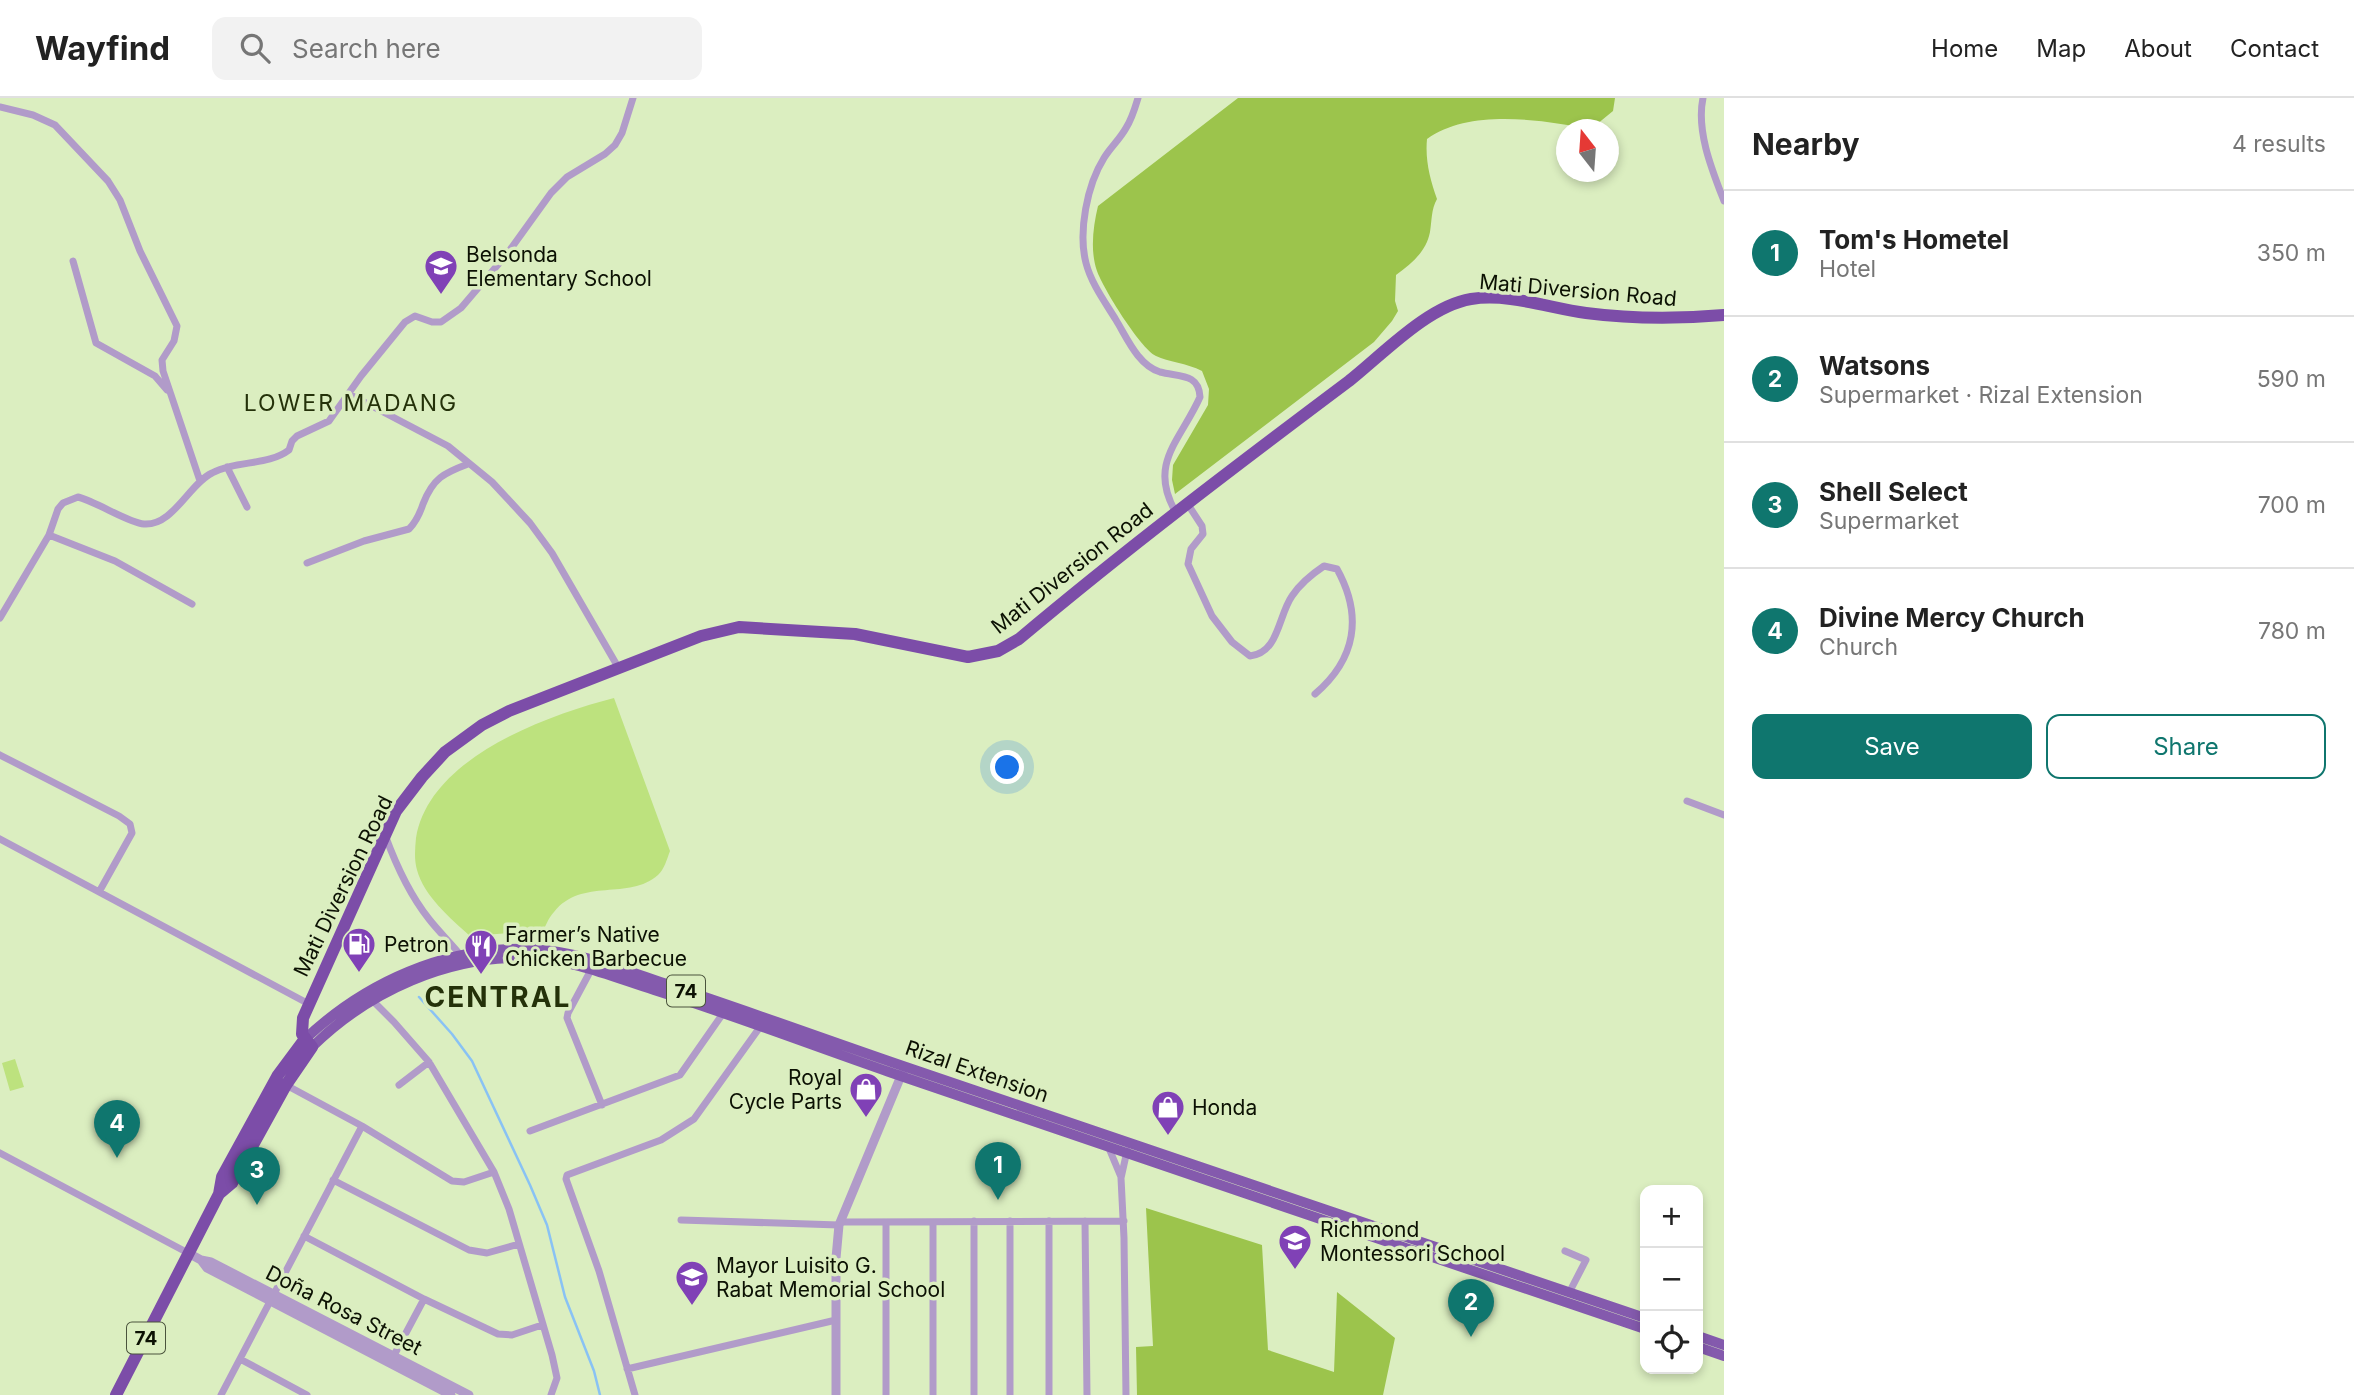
<!DOCTYPE html>
<html lang="en">
<head>
<meta charset="utf-8">
<style>
  body { margin:0; font-family:Inter,sans-serif; background:#f2f2f2; color:#222 }
  .controls { position:absolute; right:21px; bottom:21px; display:grid; overflow:hidden; border-radius:14px; box-shadow:0 4px 10px #0003 }
  .controls button { width:63px; height:63px; display:grid; place-items:center; padding:0; border:0; border-bottom:2px solid #e0e0e0; background:#fff; color:#222; font:35px sans-serif }
  .compass { position:absolute; left:1556px; top:21px; width:63px; height:63px; border-radius:50%; background:#fff; box-shadow:0 4px 10px #0003; rotate:343deg }
  .you { position:absolute; left:1008px; top:670px; width:24px; height:24px; margin:-18px; border:5px solid #fff; border-radius:50%; background:#1a73e8; box-shadow:0 0 0 10px #1a73e833 }
  .badge { display:grid; place-items:center; width:46px; height:46px; border-radius:50%; background:#0f766e; color:#fff; font-size:23px; font-weight:700 }
  .pin { position:absolute; translate:-50% -58px; filter:drop-shadow(0 2px 4px #0008) }
  .pin::after { content:''; position:absolute; top:37px; width:24px; height:21px; background:inherit; clip-path:polygon(0 0,100% 0,50% 100%) }
  .list { margin:0; padding:0; list-style:none }
  h2 { display:flex; justify-content:space-between; align-items:center; height:91px; margin:0; padding:0 28px; font-size:30px }
  h2 small { font-size:23px; font-weight:400; color:#767676 }
  .list li { display:grid; grid-template-columns:46px 1fr auto; gap:21px; align-items:center; box-sizing:border-box; height:126px; padding:0 28px; border-top:2px solid #e0e0e0 }
  .list b { display:block; font-size:26px; white-space:nowrap }
  .list p { margin:0; font-size:23px; white-space:nowrap; color:#767676 }
  .list em { font-size:23px; font-style:normal; color:#767676 }
  .actions { display:flex; gap:14px; padding:21px 28px }
  .actions a { flex:1; padding:16px 0; border:2px solid #0f766e; border-radius:14px; text-align:center; font-size:24px; color:#0f766e }
  .actions .main { background:#0f766e; color:#fff }
  .icon { flex:none; width:38px; height:38px; fill:none; stroke:currentColor; stroke-width:2; stroke-linecap:round; stroke-linejoin:round }
  .map { position:relative; flex:none; width:1724px; height:1297px; overflow:hidden }
  header { display:flex; align-items:center; gap:42px; box-sizing:border-box; height:98px; padding:0 35px; background:#fff; border-bottom:2px solid #e0e0e0 }
  header strong { font-size:33px }
  nav { display:flex; gap:38px; margin-inline-start:auto; font-size:24px }
  .search { width:490px; height:63px; background:#f2f2f2; display:flex; align-items:center; gap:18px; box-sizing:border-box; padding:0 24px; border-radius:14px; color:#767676; font-size:26px }
  main { display:flex }
  aside { flex:1; background:#fff }
  .map>svg:first-child { display:block }
  .green { fill:#bde27e }
  .forest { fill:#9cc44c }
  .lines { fill:none; stroke-linecap:round; stroke-linejoin:round }
  .stream { stroke:#89c2f4; stroke-width:2.5 }
  .minor { stroke:#b19bc9; stroke-width:7 }
  .tertiary { stroke:#b19bc9; stroke-width:9 }
  .primary { stroke:#845aad; stroke-width:10 }
  .trunk { stroke:#7c4da8; stroke-width:12 }
  .labels { text-anchor:middle; dominant-baseline:central; stroke-width:7; stroke-linejoin:round; paint-order:stroke }
  .shield { fill:#dbeec0; stroke:#4a533c; stroke-width:2 }
  .shield-label { font-size:19px; font-weight:bold; fill:#0c1103 }
  .poi-label { font-size:21px; fill:#0c1103; stroke:#dbeec0; text-anchor:start }
  .street-label { font-size:21px; fill:#0c1103; stroke:#dbeec0 }
  .neighbourhood-label { font-size:23px; letter-spacing:2px; fill:#243109; stroke:#dbeec0 }
  .district-label { font-size:28px; font-weight:bold; letter-spacing:2px; fill:#243109; stroke:#dbeec0 }
</style>
</head>
<body>
<header>
<strong>Wayfind</strong>
<div class="search"><svg class="icon" aria-label="search" viewBox="0 0 24 24"><circle cx="10" cy="10" r="6"/><path d="M15 15l6 6"/></svg>Search here</div>
<nav><a>Home</a><a>Map</a><a>About</a><a>Contact</a></nav>
</header>
<main>
<div class="map">
<svg width="1724" height="1297" viewBox="0 0 1724 1297">
  <rect width="100%" height="100%" fill="#dbeec0"/>
  <!-- green -->
  <path class="green" d="M 614,600 L 670,753 C 667,761 664,772 658,777 C 629,803 582,779 554,814 C 548,820 545,830 541,837 L 510,835 L 470,838 C 450,820 424,798 417,772 C 414,761 415,751 416,740 C 429,660 545,618 614,600 Z
    M 15,961 L 24,989 L 10,993 L 2,965 Z"/>
  <!-- forest -->
  <path class="forest" d="M 1238,0 L 1615,0 L 1613,13 L 1591,31 C 1542,22 1470,10 1427,41 C 1425,62 1430,81 1437,101 C 1431,112 1432,122 1430,134 C 1426,154 1412,165 1396,177 L 1395,203 L 1398,213 L 1392,223 L 1374,244 L 1175,396 L 1172,382 L 1173,367 L 1208,307 L 1209,291 L 1202,273 C 1187,265 1168,264 1156,258 C 1140,250 1103,190 1097,173 C 1090,153 1093,129 1098,108 Z
    M 1146,1110 L 1262,1147 L 1268,1252 L 1334,1274 L 1337,1194 L 1395,1240 L 1383,1297 L 1137,1297 L 1136,1249 L 1153,1248 Z"/>
  <g class="lines">
    <!-- stream -->
    <path class="stream" d="M 419,899 L 452,936 L 472,963 L 530,1087 L 547,1127 L 565,1199 L 594,1273 L 600,1297"/>
    <!-- minor -->
    <path class="minor" d="M 1138,0 C 1135,10 1132,21 1126,30 C 1120,41 1110,50 1104,60 C 1087,87 1078,134 1086,165 C 1091,185 1105,204 1116,222 C 1127,240 1138,267 1160,274 C 1179,279 1199,275 1200,299 C 1181,342 1148,365 1175,413
      M 1703,0 C 1696,33 1712,72 1724,103
      M 0,9 L 33,17 L 55,27 L 108,83 L 120,102 L 140,153 L 177,228 L 174,243 L 162,262 L 163,273 L 200,383
      M 73,163 L 96,245 L 155,278 L 167,292
      M 349,296 L 448,348 L 492,384 L 530,425 L 552,455 L 618,569
      M 227,369 L 247,409
      M 1187,405 L 1202,428 L 1203,436 L 1191,451 L 1188,466 L 1212,518 L 1232,544 L 1250,558 C 1279,555 1278,518 1292,498 C 1300,486 1312,476 1324,468 L 1337,471 C 1363,518 1356,561 1315,596
      M 49,437 L 115,463 L 192,506
      M 307,465 L 364,443 L 409,431 C 416,424 420,415 423,406 C 433,380 444,375 468,366
      M 0,520 L 49,437 L 58,411 L 63,405 L 78,399 C 97,404 129,425 144,426 C 173,428 189,386 212,375 C 236,362 268,368 289,352 L 292,343 L 297,338 L 329,323 L 361,278 L 405,224 L 415,218 L 432,224 L 441,224 L 461,210 L 507,156 L 551,95 L 567,79 L 605,56 L 615,47 L 622,35 L 633,0
      M 0,657 L 119,718 L 130,726 L 132,735 L 99,794
      M 1687,703 L 1724,717
      M 385,737 C 396,767 409,796 429,821 C 439,834 452,846 462,859
      M 0,741 L 309,906
      M 592,870 L 568,915 L 567,920 L 602,1007
      M 372,902 L 394,924 L 429,964 L 494,1074 L 509,1111 L 552,1257 L 557,1280 L 551,1297
      M 286,987 L 362,1028 L 452,1083 L 464,1084 L 494,1074
      M 399,987 L 429,964
      M 530,1033 L 680,977 L 724,914
      M 1108,1048 L 1121,1079
      M 0,1055 L 190,1156
      M 333,1082 L 469,1152 L 487,1155 L 519,1146
      M 681,1122 L 839,1127
      M 974,1123 L 974,1297
      M 1010,1123 L 1010,1297
      M 1085,1123 L 1087,1297
      M 842,1124 L 1124,1123
      M 886,1124 L 886,1297
      M 304,1138 L 424,1201 L 498,1236 L 512,1237 L 542,1227
      M 1565,1153 L 1586,1162 L 1570,1193
      M 240,1261 L 307,1297
      M 391,1263 L 424,1201
      M 627,1271 L 836,1222
      M 221,1297 L 362,1028
      M 635,1297 L 599,1173 L 566,1081 L 567,1077 L 661,1042 L 694,1021 L 760,929
      M 933,1297 L 933,1124
      M 1049,1297 L 1049,1123
      M 1126,1297 L 1124,1140 L 1121,1080 L 1127,1053"/>
    <!-- tertiary -->
    <path class="tertiary" d="M 190,1156 L 201,1162 L 211,1164 L 469,1297
      M 201,1162 L 207,1170 L 451,1297
      M 836,1297 L 836,1160 L 839,1127 L 903,973"/>
    <!-- primary -->
    <path class="primary" d="M 304,942 C 365,884 446,848 531,851 C 579,853 624,872 669,887 C 748,913 827,942 906,969 C 1152,1055 1399,1135 1645,1220
      M 312,949 C 369,893 449,857 530,860 C 573,862 613,879 654,892 C 733,917 811,947 889,974 C 1141,1062 1393,1145 1645,1231
      M 1698,1238 L 1724,1247
      M 1698,1249 L 1724,1258"/>
    <!-- trunk -->
    <path class="trunk" d="M 219,1096 L 232,1085 L 286,987 L 312,949 L 302,936 L 303,920 L 396,713 L 422,679 L 445,654 L 482,627 L 509,613 L 701,538 L 739,529 L 855,536 L 968,559 L 998,553 L 1019,541 C 1126,451 1237,367 1349,283 C 1383,256 1428,208 1471,201 C 1509,195 1549,210 1586,215 C 1632,221 1678,221 1724,217
      M 116,1297 L 219,1096 L 222,1079 L 278,977 L 304,942"/>
  </g>
  <!-- icons -->
  <defs>
    <symbol id="school-pin" viewBox="-11 -11 22 30"><path d="M0 17L-7.5 6A9.5 9.5 0 1 1 7.5 6Z" fill="#8041b6" stroke="#dbeec0"/><path d="M0-5L7-2L0 1L-7-2ZM-4 1L0 2.5L4 1V4Q0 6-4 4Z" fill="#fff"/></symbol>
    <symbol id="fuel-pin" viewBox="-11 -11 22 30"><path d="M0 17L-7.5 6A9.5 9.5 0 1 1 7.5 6Z" fill="#8041b6" stroke="#dbeec0"/><path d="M-5.5-6h7V0h2V4h1.3V-2.5L3-4.5l.8-.8L6-3V5H2.5V1h-1V6h-7ZM-4.2-4.7v3.2H.2V-4.7Z" fill="#fff"/></symbol>
    <symbol id="restaurant-pin" viewBox="-11 -11 22 30"><path d="M0 17L-7.5 6A9.5 9.5 0 1 1 7.5 6Z" fill="#8041b6" stroke="#dbeec0"/><path d="M-5-6h1v4h1v-4h1v4h1v-4h1v5L-1.5 .5V6h-2V.5L-5-1ZM5-6V6H3V1.5H1.5Q1.5-4 5-6Z" fill="#fff"/></symbol>
    <symbol id="shop-pin" viewBox="-11 -11 22 30"><path d="M0 17L-7.5 6A9.5 9.5 0 1 1 7.5 6Z" fill="#8041b6" stroke="#dbeec0"/><path d="M-5-2.5h2.3a2.7 3.5 0 0 1 5.4 0H5L5.5 6h-11ZM-1.5-2.5h3a1.5 2.3 0 0 0-3 0Z" fill="#fff"/></symbol>
  </defs>
  <g fill-rule="evenodd">
    <use href="#school-pin" x="422" y="149" width="38" height="52"/>
    <use href="#fuel-pin" x="340" y="827" width="38" height="52"/>
    <use href="#restaurant-pin" x="462" y="829" width="38" height="52"/>
    <use href="#shop-pin" x="847" y="972" width="38" height="52"/>
    <use href="#shop-pin" x="1149" y="990" width="38" height="52"/>
    <use href="#school-pin" x="1276" y="1124" width="38" height="52"/>
    <use href="#school-pin" x="673" y="1160" width="38" height="52"/>
  </g>
  <g class="labels">
    <!-- shield labels -->
    <g class="shield">
      <rect x="667" y="877.5" width="38" height="31" rx="5"/>
      <rect x="127" y="1224.5" width="38" height="31" rx="5"/>
    </g>
    <g class="shield-label">
      <text x="686" y="893">74</text>
      <text x="146" y="1240">74</text>
    </g>
    <!-- poi labels -->
    <g class="poi-label">
      <text x="466" y="156">Belsonda<tspan x="466" dy="24">Elementary School</tspan></text>
      <text x="505" y="836">Farmer’s Native<tspan x="505" dy="24">Chicken Barbecue</tspan></text>
      <text x="384" y="846">Petron</text>
      <text x="842" y="979" text-anchor="end">Royal<tspan x="842" dy="24">Cycle Parts</tspan></text>
      <text x="1192" y="1009">Honda</text>
      <text x="1320" y="1131">Richmond<tspan x="1320" dy="24">Montessori School</tspan></text>
      <text x="716" y="1167">Mayor Luisito G.<tspan x="716" dy="24">Rabat Memorial School</tspan></text>
    </g>
    <!-- street labels -->
    <g class="street-label">
      <text transform="translate(1578 192) rotate(5)">Mati Diversion Road</text>
      <text transform="translate(1072 470) rotate(-38)">Mati Diversion Road</text>
      <text transform="translate(343 788) rotate(-64)">Mati Diversion Road</text>
      <text transform="translate(977 973) rotate(19)">Rizal Extension</text>
      <text transform="translate(344 1212) rotate(27)">Doña Rosa Street</text>
    </g>
    <!-- neighbourhood labels -->
    <g class="neighbourhood-label">
      <text x="351" y="305">LOWER MADANG</text>
    </g>
    <!-- district labels -->
    <g class="district-label">
      <text x="498" y="899">CENTRAL</text>
    </g>
  </g>
</svg>
<div class="controls">
<button>+</button>
<button>−</button>
<button><svg class="icon" aria-label="locate" viewBox="0 0 24 24"><circle cx="12" cy="12" r="6"/><path d="M12 2v4M12 18v4M2 12h4M18 12h4"/></svg></button>
</div>
<svg class="compass" viewBox="-18 -18 36 36"><path d="M0-13l5 13h-10z" fill="#e53935"/><path d="M0 13l5-13h-10z" fill="#767676"/></svg>
<div class="you"></div>
<div class="pin badge" style="left:998px;top:1102px">1</div>
<div class="pin badge" style="left:1471px;top:1239px">2</div>
<div class="pin badge" style="left:257px;top:1107px">3</div>
<div class="pin badge" style="left:117px;top:1060px">4</div>
</div>
<aside>
<h2>Nearby<small>4 results</small></h2>
<ul class="list">
<li><span class="badge">1</span><div><b>Tom's Hometel</b><p>Hotel</p></div><em>350 m</em></li>
<li><span class="badge">2</span><div><b>Watsons</b><p>Supermarket · Rizal Extension</p></div><em>590 m</em></li>
<li><span class="badge">3</span><div><b>Shell Select</b><p>Supermarket</p></div><em>700 m</em></li>
<li><span class="badge">4</span><div><b>Divine Mercy Church</b><p>Church</p></div><em>780 m</em></li>
</ul>
<div class="actions"><a class="main">Save</a><a>Share</a></div>
</aside>
</main>
</body>
</html>
